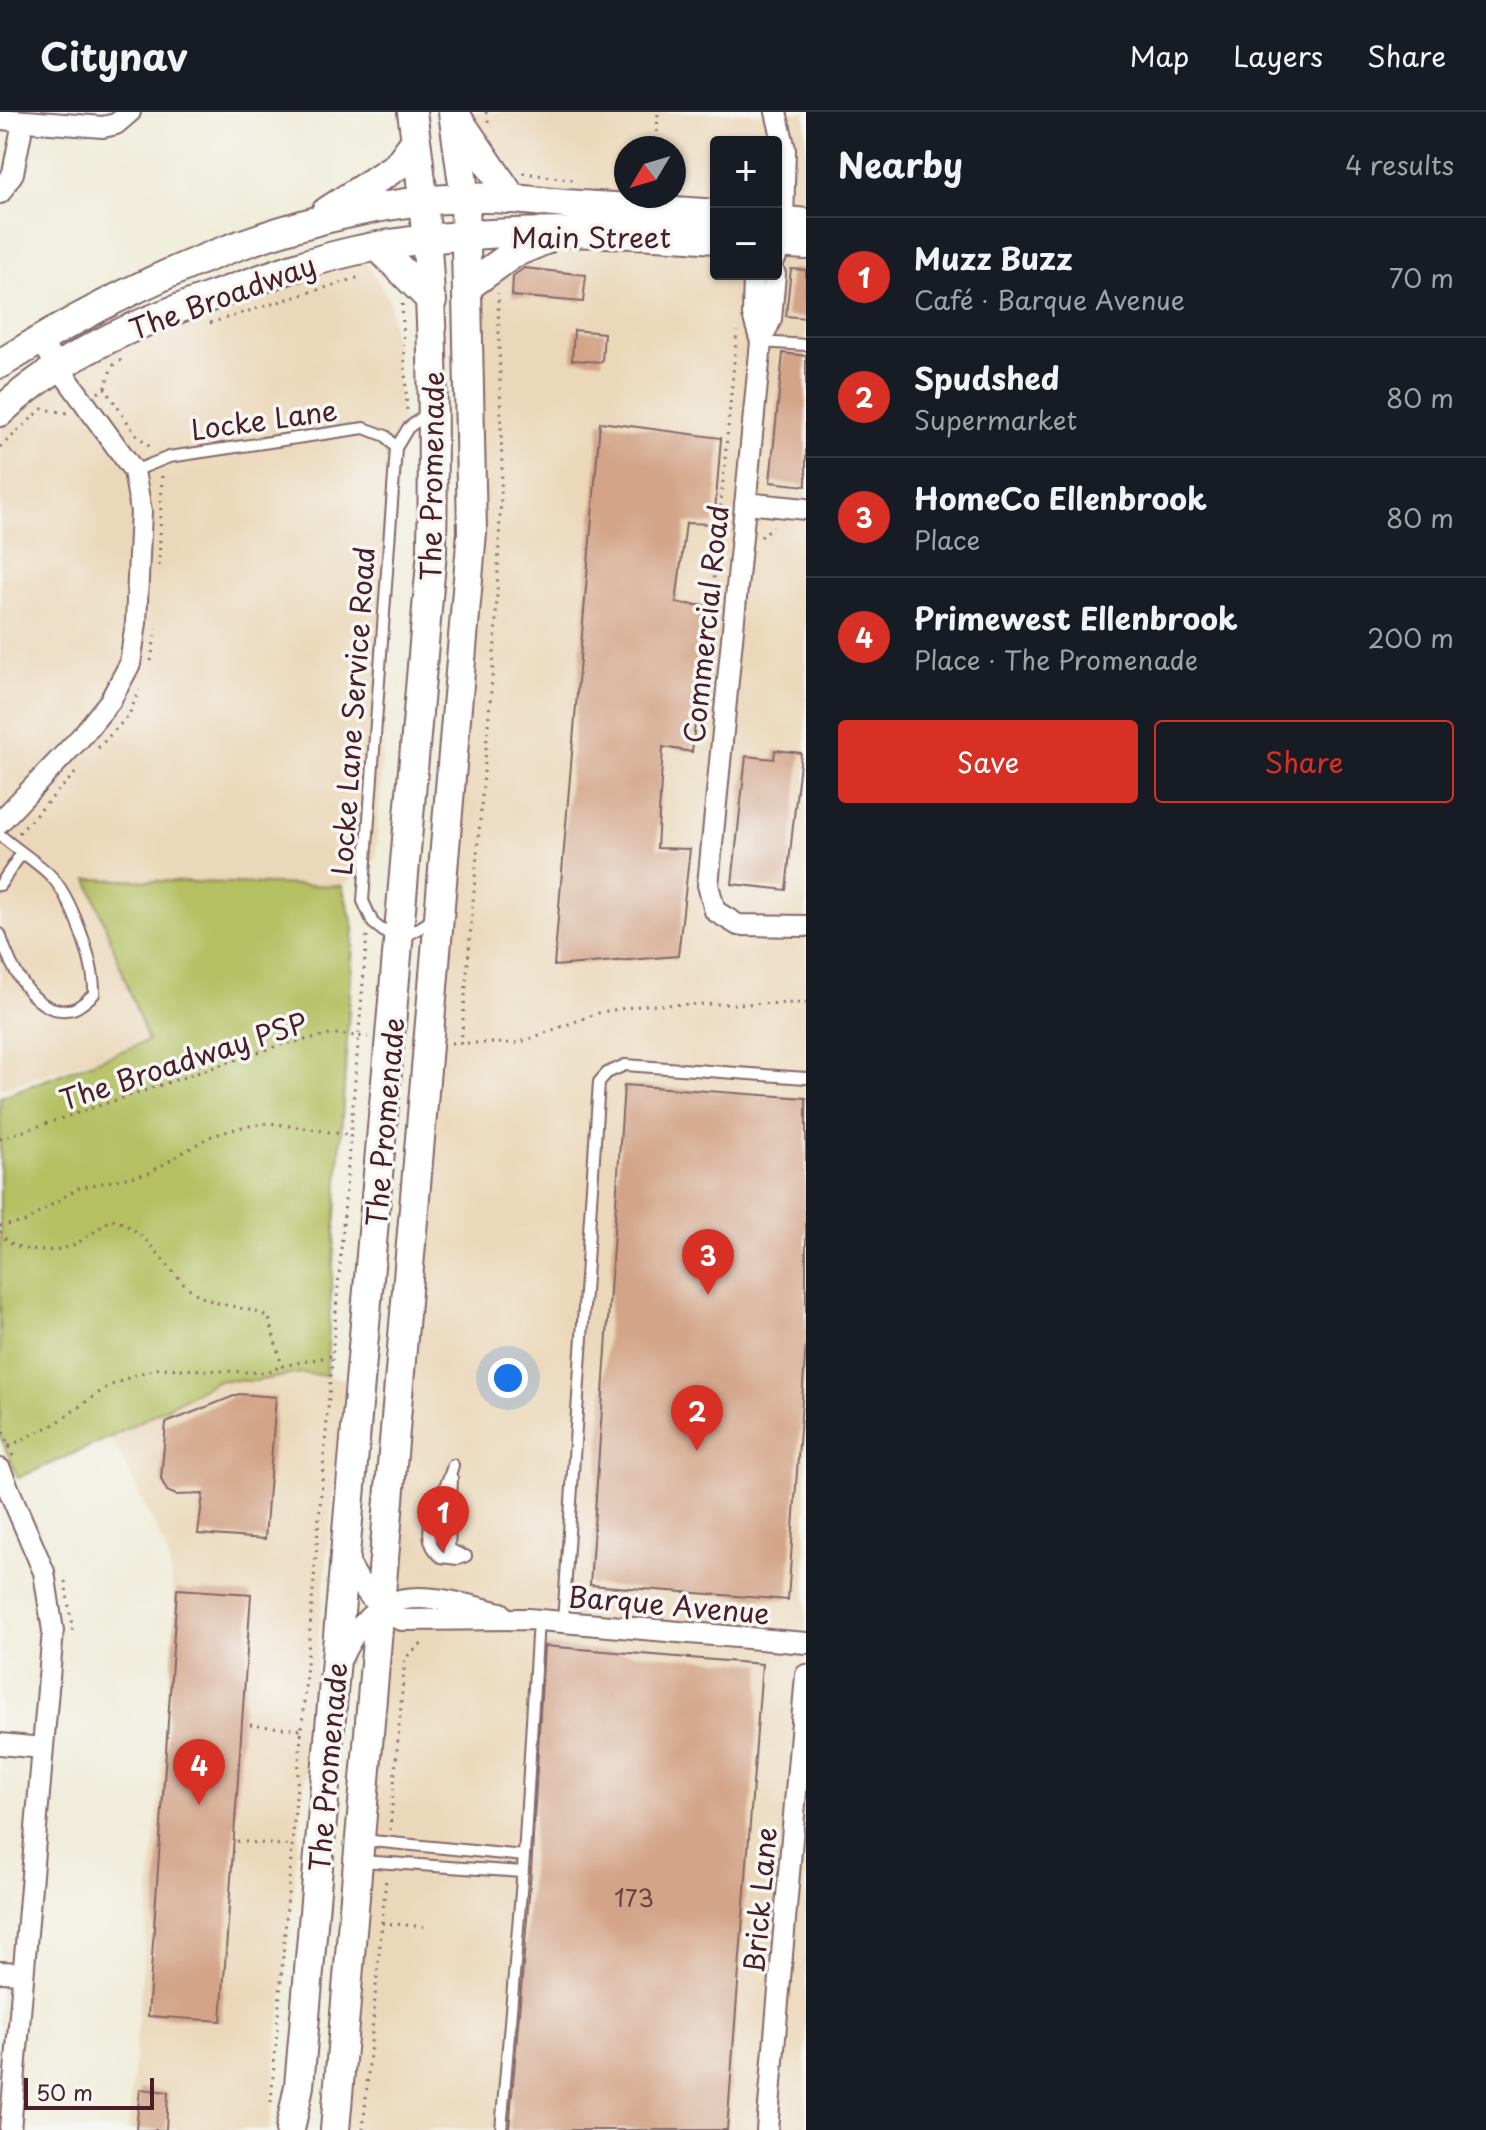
<!DOCTYPE html>
<html lang="en">
<head>
<meta charset="utf-8">
<style>
  body { margin:0; font-family:"Playpen Sans",sans-serif; background:#242831; color:#f1f3f6 }
  .controls { position:absolute; right:24px; top:24px; display:grid; overflow:hidden; border-radius:8px; box-shadow:0 2px 6px #0004 }
  .controls button { width:72px; height:72px; display:grid; place-items:center; padding:0; border:0; border-bottom:2px solid #363941; background:#171b24; color:#f1f3f6; font:40px sans-serif }
  .compass { position:absolute; left:614px; top:24px; width:72px; height:72px; border-radius:50%; background:#171b24; box-shadow:0 2px 6px #0004; rotate:232deg }
  .scale { position:absolute; left:24px; bottom:20px; width:130px; box-sizing:border-box; padding-left:8px; border:4px solid #4a1f2b; border-top:0; font-size:22px; line-height:28px; white-space:nowrap; color:#4a1f2b; -webkit-text-stroke:6px #f6f6f2; paint-order:stroke }
  .you { position:absolute; left:508px; top:1266px; width:28px; height:28px; margin:-20px; border:6px solid #fff; border-radius:50%; background:#1a73e8; box-shadow:0 0 0 12px #1a73e833 }
  .badge { display:grid; place-items:center; width:52px; height:52px; border-radius:50%; background:#d93025; color:#fff; font-size:26px; font-weight:700 }
  .pin { position:absolute; translate:-50% -66px; filter:drop-shadow(0 2px 4px #0008) }
  .pin::after { content:''; position:absolute; top:42px; width:28px; height:24px; background:inherit; clip-path:polygon(0 0,100% 0,50% 100%) }
  .list { margin:0; padding:0; list-style:none }
  h2 { display:flex; justify-content:space-between; align-items:center; height:104px; margin:0; padding:0 32px; font-size:34px }
  h2 small { font-size:26px; font-weight:400; color:#9ea1a6 }
  .list li { display:grid; grid-template-columns:52px 1fr auto; gap:24px; align-items:center; box-sizing:border-box; height:120px; padding:0 32px; border-top:2px solid #363941 }
  .list b { display:block; font-size:30px; white-space:nowrap }
  .list p { margin:0; font-size:26px; white-space:nowrap; color:#9ea1a6 }
  .list em { font-size:26px; font-style:normal; color:#9ea1a6 }
  .actions { display:flex; gap:16px; padding:24px 32px }
  .actions a { flex:1; padding:18px 0; border:2px solid #d93025; border-radius:8px; text-align:center; font-size:28px; color:#d93025 }
  .actions .main { background:#d93025; color:#fff }
  .map { position:relative; flex:none; width:806px; height:2018px; overflow:hidden }
  header { display:flex; align-items:center; gap:48px; box-sizing:border-box; height:112px; padding:0 40px; background:#171b24; border-bottom:2px solid #363941 }
  header strong { font-size:38px }
  nav { display:flex; gap:44px; margin-inline-start:auto; font-size:28px }
  main { display:flex }
  aside { flex:1; background:#171b24 }
  .map>svg:first-child { display:block }
  .built { fill:#ebd8ba; fill-rule:evenodd }
  .green { fill:#b4c062; stroke:#7f7046; stroke-width:2 }
  .building { fill:#d3a488 }
  .lines { fill:none; stroke-linecap:round; stroke-linejoin:round }
  .lane-casing { stroke:#846768; stroke-width:14 }
  .street-casing { stroke:#846768; stroke-width:24 }
  .secondary-casing { stroke:#846768; stroke-width:32 }
  .path { stroke:#846768; stroke-width:3; stroke-dasharray:2 6; stroke-linecap:butt }
  .lane { stroke:#fff; stroke-width:10 }
  .street { stroke:#fff; stroke-width:20 }
  .secondary { stroke:#fff; stroke-width:28 }
  .labels { text-anchor:middle; dominant-baseline:central; stroke-width:7; stroke-linejoin:round; paint-order:stroke }
  .number-label { font-size:24px; fill:#6c4042 }
  .street-label { font-size:28px; fill:#4a1f2b; stroke:#f6f6f2 }
</style>
</head>
<body>
<header>
<strong>Citynav</strong>
<nav><a>Map</a><a>Layers</a><a>Share</a></nav>
</header>
<main>
<div class="map">
<svg width="806" height="2018" viewBox="0 0 806 2018">
  <rect width="100%" height="100%" fill="#f6f6f2"/>
  <filter id="ink" filterUnits="userSpaceOnUse"><feTurbulence type="fractalNoise" baseFrequency=".0125" numOctaves="2"/><feDisplacementMap in="SourceGraphic" scale="16" xChannelSelector="R" yChannelSelector="G"/><feConvolveMatrix kernelMatrix="1 2 1 2 8 2 1 2 1" color-interpolation-filters="sRGB"/></filter>
  <filter id="wash" filterUnits="userSpaceOnUse"><feTurbulence type="fractalNoise" baseFrequency=".006" numOctaves="4" result="noise"/><feDisplacementMap in="SourceGraphic" scale="32" xChannelSelector="R" yChannelSelector="G"/><feGaussianBlur stdDeviation="1.8" result="paint"/><feColorMatrix in="noise" values="0 0 0 0 0 0 0 0 0 0 0 0 0 0 0 0 0 1.4 0 .05"/><feComposite in="paint" operator="in"/></filter>
  <g filter="url(#wash)">
    <rect width="100%" height="100%" fill="#f0edda"/>
    <!-- built -->
    <path class="built" d="M 453,0 L 806,0 L 806,109 L 790,107 L 776,30 L 716,30 L 716,101 L 512,86 ZM 626,36 L 674,36 L 674,84 L 626,84 Z
      M 562,121 L 716,127 L 716,162 L 776,162 L 776,131 L 806,133 L 806,2018 L 335,2018 L 472,420 L 467,175 Z
      M 364,149 L 390,188 L 402,309 L 394,328 L 398,349 L 376,747 L 342,774 L 88,768 L 149,930 L 0,977 L 0,290 L 56,246 Z
      M 304,1260 L 345,1267 L 269,2018 L 128,2018 L 176,1499 L 167,1439 L 111,1325 L 218,1268 L 256,1269 Z"/>
    <!-- green -->
    <path class="green" d="M 88,767 L 342,774 L 354,815 L 326,1264 L 301,1261 L 256,1269 L 218,1268 L 111,1325 L 18,1366 L 0,1324 L 0,985 L 148,929 Z"/>
    <g id="blocks">
      <!-- building -->
      <path class="building" d="M 524,156 L 586,163 L 583,190 L 512,184 L 513,164 Z
        M 791,157 L 806,158 L 806,206 L 786,204 Z
        M 574,218 L 604,221 L 602,250 L 572,248 Z
        M 783,241 L 806,244 L 806,374 L 770,370 Z
        M 600,310 L 721,326 L 714,412 L 686,411 L 676,491 L 707,494 L 692,640 L 663,635 L 657,736 L 690,737 L 678,844 L 554,854 Z
        M 775,638 L 801,641 L 786,778 L 732,772 L 746,644 L 774,647 Z
        M 624,973 L 806,986 L 806,1231 L 788,1488 L 590,1473 Z
        M 239,1282 L 276,1285 L 265,1427 L 198,1422 L 203,1382 L 176,1383 L 167,1379 L 161,1367 L 166,1311 Z
        M 177,1477 L 251,1482 L 221,1909 L 148,1904 Z
        M 544,1534 L 762,1552 L 727,2018 L 509,2018 L 531,1760 Z
        M 140,1977 L 168,1980 L 166,2018 L 136,2018 Z"/>
    </g>
  </g>
  <g filter="url(#ink)">
    <use href="#blocks" fill-opacity="0" stroke="#846768" stroke-width="2"/>
    <g class="lines">
      <defs>
        <path id="lane" d="M 761,230 L 806,233
          M 429,300 L 408,316 L 396,336 L 363,789 L 373,811 L 387,822 L 413,820 L 432,808
          M 134,359 L 169,345 L 364,316 L 386,324 L 396,336
          M 0,723 C 16,737 34,748 49,762 C 71,783 95,851 94,882 C 88,887 80,895 73,897 C 34,907 9,852 0,822
          M 0,773 L 21,742
          M 453,1353 C 447,1381 411,1420 441,1445 L 458,1447 L 466,1444
          M 452,1366 L 449,1437 L 464,1444
          M 563,1510 L 599,970 L 607,961 L 625,953 L 806,966
          M 362,1728 L 524,1744
          M 361,1749 L 523,1760
          M 501,2018 L 524,1744 L 538,1508"/>
        <path id="street" d="M 776,0 L 785,37 L 783,109 L 776,145
          M 0,7 L 103,15 L 116,12 L 130,0
          M 0,81 L 13,61 L 23,10
          M 754,162 L 753,203 L 761,230
          M 775,162 L 771,207 L 761,230 L 708,773 L 715,799 L 738,813 L 806,814
          M 745,391 L 806,397
          M 0,710 L 81,625 L 110,589 L 130,552 L 136,511 L 141,399 L 134,359 L 39,228
          M 0,1357 L 44,1460 L 53,1519 L 10,2018
          M 346,1446 C 359,1470 374,1499 402,1508 L 528,1507 L 806,1531
          M 340,1549 C 378,1465 426,1483 501,1501
          M 0,1632 L 42,1636
          M 0,1860 L 23,1861
          M 767,2018 L 806,1563"/>
        <path id="secondary" d="M 458,7 L 512,86
          M 326,100 L 397,54 L 416,28
          M 776,108 L 806,111
          M 776,131 L 806,133
          M 377,134 L 432,189
          M 467,175 L 514,141 L 545,128
          M 0,252 C 138,166 298,94 462,86 C 497,84 531,89 565,92 C 615,95 666,98 716,102
          M 0,300 C 60,244 134,212 210,185 C 258,168 305,150 354,139 C 464,115 604,118 716,127
          M 290,2018 L 299,1974 L 432,439 C 434,290 435,148 412,0
          M 335,2018 L 472,420 L 465,86 L 453,0"/>
      </defs>
      <!-- lane casing -->
      <use href="#lane" class="lane-casing"/>
      <!-- street casing -->
      <use href="#street" class="street-casing"/>
      <!-- secondary casing -->
      <use href="#secondary" class="secondary-casing"/>
      <!-- path -->
      <path class="path" d="M 486,0 L 489,12
        M 656,36 L 658,0
        M 523,61 L 575,68
        M 402,192 L 407,300
        M 210,211 L 360,165
        M 105,276 L 112,254 L 126,245
        M 98,281 L 105,276 L 134,320 L 151,336
        M 0,335 L 42,297 L 69,301
        M 761,425 L 773,414
        M 159,454 L 162,361
        M 151,549 L 156,517
        M 705,562 L 737,219
        M 98,636 L 129,603 L 139,578
        M 19,721 L 79,657
        M 451,931 L 518,931 L 601,900 L 645,893 L 806,891
        M 461,932 L 495,531 L 502,357 L 498,181
        M 0,1027 L 280,933 L 335,922 L 368,925
        M 0,1114 L 25,1110 L 78,1076 L 149,1061 L 209,1025 L 242,1015 L 270,1011 L 350,1023
        M 0,1119 C 11,1143 54,1142 75,1132 C 87,1126 100,1115 112,1107 C 151,1119 165,1159 194,1180 C 217,1197 246,1192 269,1206 L 282,1254 L 332,1244
        M 0,1296 L 3,1320 L 13,1344
        M 9,1334 L 55,1312 L 107,1275 L 135,1263 L 160,1256 L 266,1261 L 282,1254
        M 65,1469 L 73,1520
        M 250,1613 L 302,1618
        M 390,1718 L 405,1546 L 422,1532 L 423,1527
        M 237,1729 L 292,1734
        M 382,1811 L 429,1815
        M 271,1990 L 367,822
        M 363,2018 L 386,1766"/>
      <!-- lane -->
      <use href="#lane" class="lane"/>
      <!-- street -->
      <use href="#street" class="street"/>
      <!-- secondary -->
      <use href="#secondary" class="secondary"/>
    </g>
  </g>
  <g class="labels">
    <!-- number labels -->
    <g class="number-label">
      <text x="634" y="1785">173</text>
    </g>
    <!-- street labels -->
    <g class="street-label">
      <text x="591" y="124">Main Street</text>
      <text transform="translate(222 184) rotate(-20)">The Broadway</text>
      <text transform="translate(264 307) rotate(-8)">Locke Lane</text>
      <text transform="translate(431 364) rotate(-89)">The Promenade</text>
      <text transform="translate(705 512) rotate(-84)">Commercial Road</text>
      <text transform="translate(352 599) rotate(-86)">Locke Lane Service Road</text>
      <text transform="translate(183 948) rotate(-18)">The Broadway PSP</text>
      <text transform="translate(384 1010) rotate(-85)">The Promenade</text>
      <text transform="translate(669 1492) rotate(5)">Barque Avenue</text>
      <text transform="translate(327 1655) rotate(-85)">The Promenade</text>
      <text transform="translate(759 1788) rotate(-85)">Brick Lane</text>
    </g>
  </g>
</svg>
<div class="controls">
<button>+</button>
<button>−</button>
</div>
<svg class="compass" viewBox="-18 -18 36 36"><path d="M0-13l5 13h-10z" fill="#e53935"/><path d="M0 13l5-13h-10z" fill="#9ea1a6"/></svg>
<div class="scale">50 m</div>
<div class="you"></div>
<div class="pin badge" style="left:443px;top:1440px">1</div>
<div class="pin badge" style="left:697px;top:1339px">2</div>
<div class="pin badge" style="left:708px;top:1183px">3</div>
<div class="pin badge" style="left:199px;top:1693px">4</div>
</div>
<aside>
<h2>Nearby<small>4 results</small></h2>
<ul class="list">
<li><span class="badge">1</span><div><b>Muzz Buzz</b><p>Café · Barque Avenue</p></div><em>70 m</em></li>
<li><span class="badge">2</span><div><b>Spudshed</b><p>Supermarket</p></div><em>80 m</em></li>
<li><span class="badge">3</span><div><b>HomeCo Ellenbrook</b><p>Place</p></div><em>80 m</em></li>
<li><span class="badge">4</span><div><b>Primewest Ellenbrook</b><p>Place · The Promenade</p></div><em>200 m</em></li>
</ul>
<div class="actions"><a class="main">Save</a><a>Share</a></div>
</aside>
</main>
</body>
</html>
